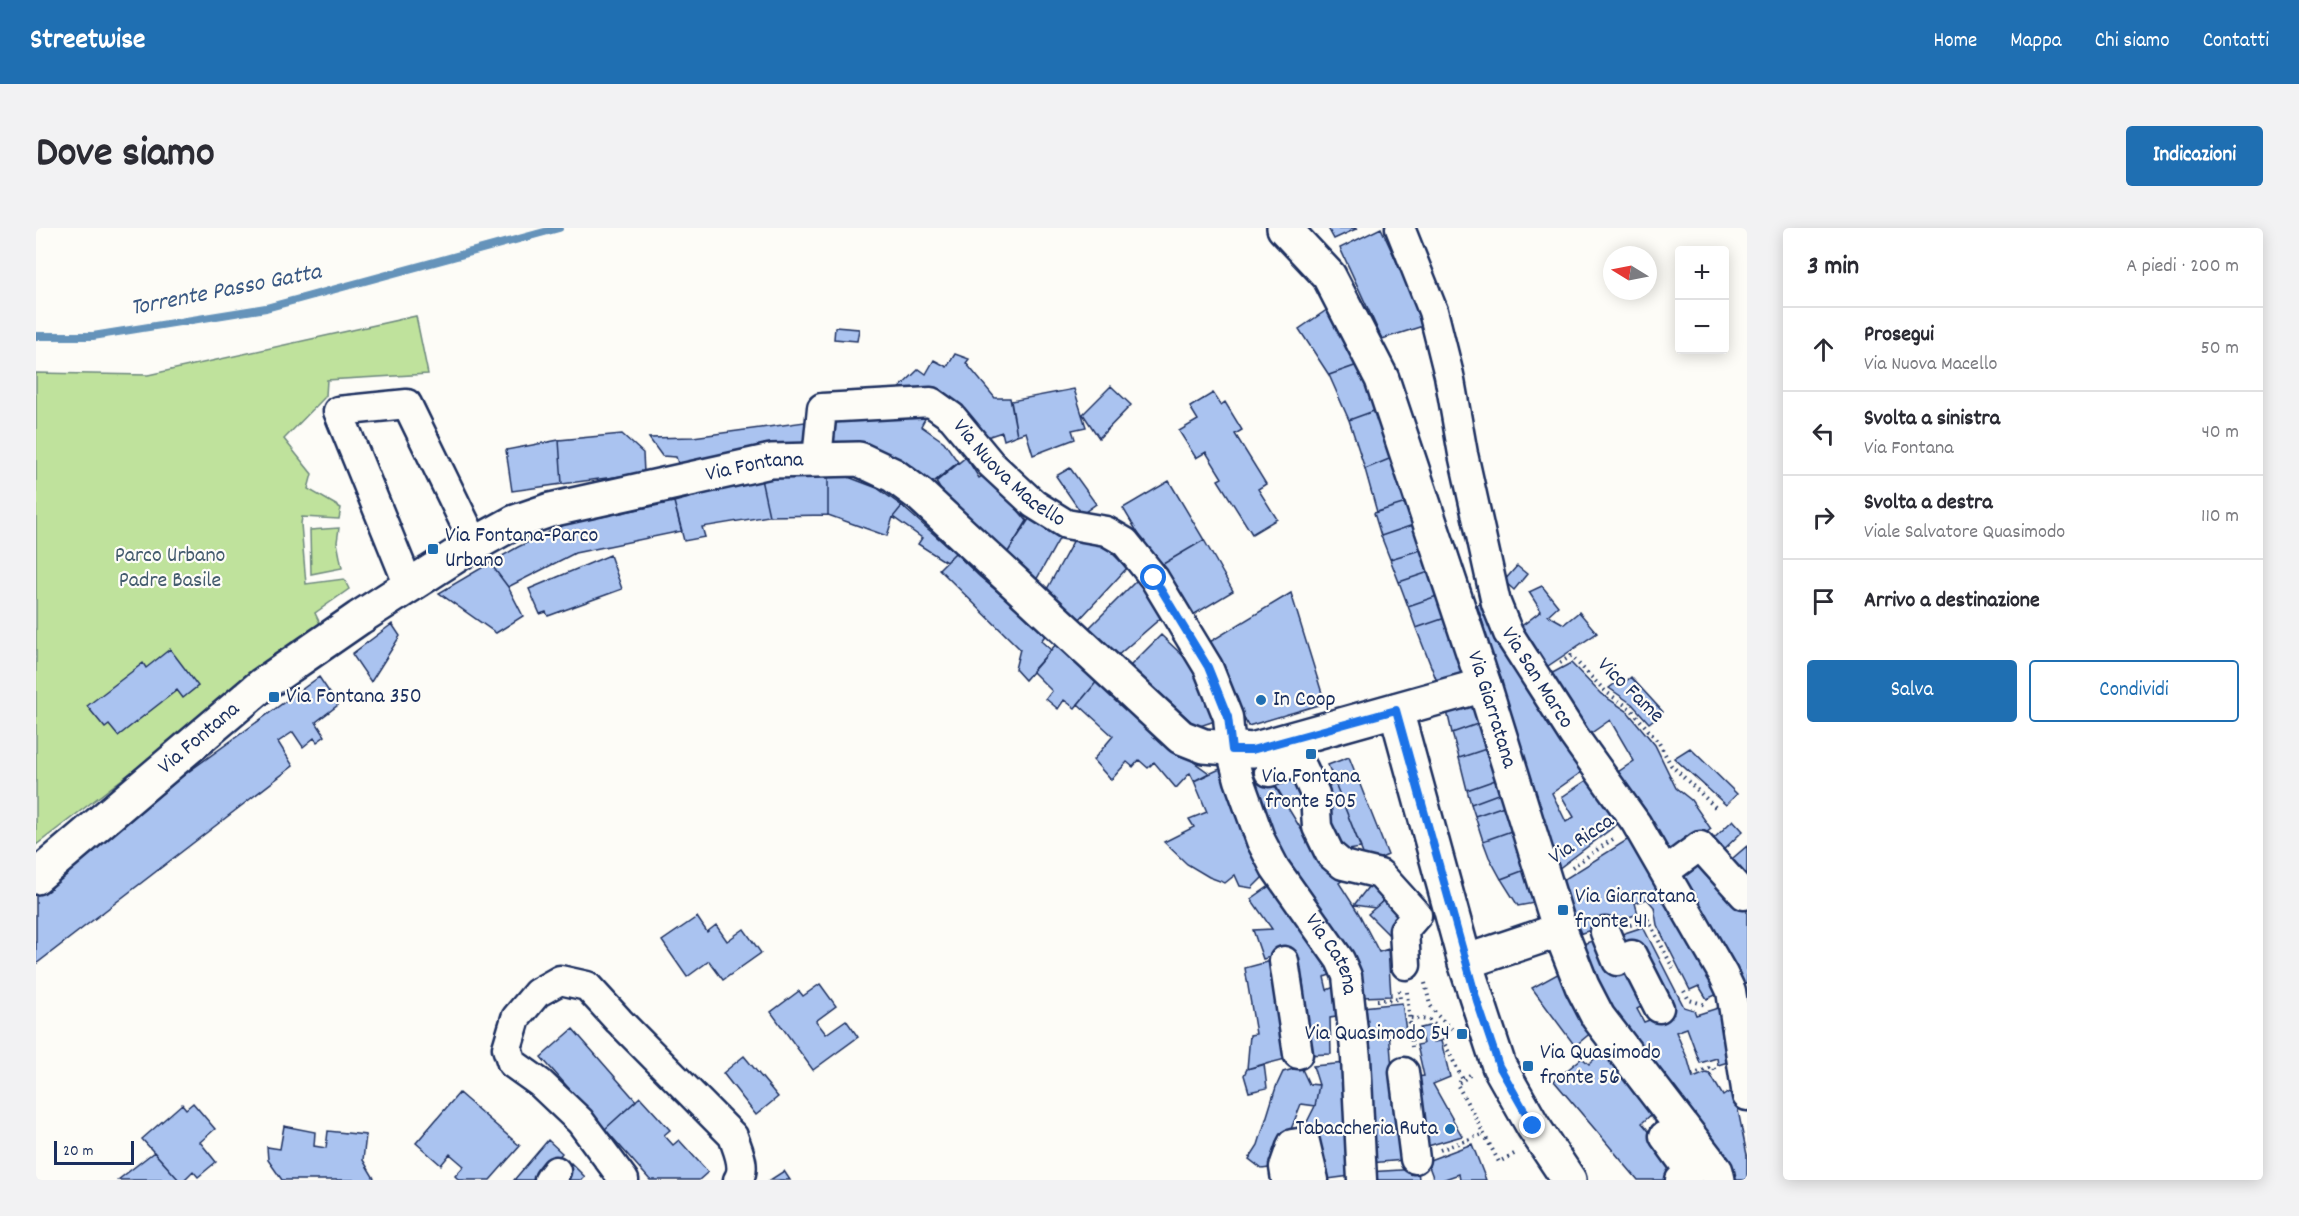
<!DOCTYPE html>
<html lang="it">
<head>
<meta charset="utf-8">
<style>
  body { margin:0; font-family:Dekko,sans-serif; background:#f2f2f3; color:#2b2b33 }
  .controls { position:absolute; right:18px; top:18px; display:grid; overflow:hidden; border-radius:6px; box-shadow:0 3px 15px #0003 }
  .controls button { width:54px; height:54px; display:grid; place-items:center; padding:0; border:0; border-bottom:2px solid #e1e1e2; background:#fff; color:#2b2b33; font:30px sans-serif }
  .compass { position:absolute; left:1567px; top:18px; width:54px; height:54px; border-radius:50%; background:#fff; box-shadow:0 3px 15px #0003; rotate:280deg }
  .scale { position:absolute; left:18px; bottom:15px; width:80px; box-sizing:border-box; padding-left:6px; border:3px solid #1b2f5e; border-top:0; font-size:16px; line-height:21px; white-space:nowrap; color:#1b2f5e; -webkit-text-stroke:4px #fdfcf7; paint-order:stroke }
  .stop { position:absolute; width:18px; height:18px; margin:-14px; border:4px solid #1a73e8; border-radius:50%; background:#fff }
  .stop.end { background:#1a73e8; border-color:#fff; box-shadow:0 2px 6px #0008 }
  .list { margin:0; padding:0; list-style:none }
  h2 { display:flex; justify-content:space-between; align-items:center; height:78px; margin:0; padding:0 24px; font-size:26px }
  h2 small { font-size:20px; font-weight:400; color:#7c7c81 }
  .list li { display:grid; grid-template-columns:39px 1fr auto; gap:18px; align-items:center; box-sizing:border-box; height:84px; padding:0 24px; border-top:2px solid #e1e1e2 }
  .list b { display:block; font-size:22px; white-space:nowrap }
  .list p { margin:0; font-size:20px; white-space:nowrap; color:#7c7c81 }
  .list em { font-size:20px; font-style:normal; color:#7c7c81 }
  .actions { display:flex; gap:12px; padding:18px 24px }
  .actions a { flex:1; padding:14px 0; border:2px solid #1f6fb2; border-radius:6px; text-align:center; font-size:21px; color:#1f6fb2 }
  .actions .main { background:#1f6fb2; color:#fff }
  .icon { flex:none; width:33px; height:33px; fill:none; stroke:currentColor; stroke-width:2; stroke-linecap:round; stroke-linejoin:round }
  .map { position:relative; flex:none; width:1711px; height:952px; overflow:hidden; border-radius:6px }
  header { display:flex; align-items:center; gap:36px; box-sizing:border-box; height:84px; padding:0 30px; background:#1f6fb2; color:#fff }
  header strong { font-size:28px }
  nav { display:flex; gap:33px; margin-inline-start:auto; font-size:21px }
  .intro { display:flex; align-items:center; justify-content:space-between; box-sizing:border-box; height:144px; padding:0 36px }
  h1 { margin:0; font-size:42px }
  .button { padding:15px 27px; border-radius:6px; background:#1f6fb2; color:#fff; font-size:21px; font-weight:700 }
  main { display:flex; gap:36px; padding:0 36px }
  aside { flex:1; background:#fff; border-radius:6px; box-shadow:0 3px 15px #0003 }
  .map>svg:first-child { display:block }
  .green { fill:#bfe29c; stroke:#6d887d; stroke-width:1.5 }
  .lines { fill:none; stroke-linecap:round; stroke-linejoin:round }
  .stream { stroke:#6593ba; stroke-width:8 }
  .building { fill:#aac3f0; stroke:#1b2f5e; stroke-width:1.5 }
  .street-casing { stroke:#1b2f5e; stroke-width:33 }
  .secondary-casing { stroke:#1b2f5e; stroke-width:38 }
  .path { stroke:#1b2f5e; stroke-width:4; stroke-dasharray:1.5 4.5; stroke-linecap:butt }
  .street { stroke:#fdfcf7; stroke-width:28 }
  .secondary { stroke:#fdfcf7; stroke-width:33 }
  .route { stroke:#1a73e8; stroke-width:8 }
  .poi-dot { fill:#1f6fb2; stroke:#fdfcf7; stroke-width:2 }
  .labels { text-anchor:middle; dominant-baseline:central; stroke-width:4.5; stroke-linejoin:round; paint-order:stroke }
  .street-label { font-size:22px; fill:#1b2f5e; stroke:#fdfcf7 }
  .poi-label { font-size:22px; fill:#1b2f5e; stroke:#fdfcf7; text-anchor:start }
  .park-label { font-size:22px; fill:#445c6e; stroke:#fdfcf7 }
  .water-label { font-size:24px; font-style:italic; fill:#3a5984; stroke:#fdfcf7 }
</style>
</head>
<body>
<header>
<strong>Streetwise</strong>
<nav><a>Home</a><a>Mappa</a><a>Chi siamo</a><a>Contatti</a></nav>
</header>
<div class="intro"><h1>Dove siamo</h1><a class="button">Indicazioni</a></div>
<main>
<div class="map">
<svg width="1711" height="952" viewBox="0 0 1711 952">
  <rect width="100%" height="100%" fill="#fdfcf7"/>
  <filter id="ink" filterUnits="userSpaceOnUse"><feTurbulence type="fractalNoise" baseFrequency=".0167" numOctaves="2"/><feDisplacementMap in="SourceGraphic" scale="12" xChannelSelector="R" yChannelSelector="G"/><feConvolveMatrix kernelMatrix="1 2 1 2 8 2 1 2 1" color-interpolation-filters="sRGB"/></filter>
  <g filter="url(#ink)">
    <!-- green -->
    <path class="green" d="M 380,88 L 392,146 L 291,152 L 290,168 L 248,211 L 276,246 L 272,261 L 305,280 L 303,291 L 266,289 L 265,296 L 270,356 L 308,351 L 313,361 L 279,385 L 287,402 L 221,448 L 0,617 L 0,145 L 112,147 Z
      M 303,300 L 301,314 L 306,340 L 275,346 L 274,302 Z"/>
    <g class="lines">
      <!-- stream -->
      <path class="stream" d="M 0,108 L 57,108 L 230,80 L 523,0"/>
    </g>
    <!-- building -->
    <path class="building" d="M 1292,0 L 1322,0 L 1298,11 Z
      M 1345,0 L 1390,97 L 1346,111 L 1304,20 Z
      M 1295,79 L 1327,135 L 1293,147 L 1263,101 Z
      M 799,99 L 823,101 L 821,113 L 798,111 Z
      M 919,126 L 933,131 L 930,135 L 959,170 L 974,170 L 981,207 L 968,212 L 966,204 L 948,210 L 857,166 L 883,141 L 890,146 L 898,132 L 911,139 Z
      M 1327,135 L 1346,180 L 1313,192 L 1293,147 Z
      M 1075,158 L 1095,177 L 1063,210 L 1047,186 Z
      M 1038,161 L 1050,199 L 1036,202 L 1039,211 L 997,227 L 990,204 L 981,207 L 975,173 Z
      M 1177,165 L 1185,177 L 1189,174 L 1206,202 L 1199,206 L 1230,256 L 1222,261 L 1241,291 L 1216,306 L 1182,252 L 1186,250 L 1170,224 L 1160,230 L 1143,203 L 1162,192 L 1154,179 Z
      M 1346,180 L 1358,229 L 1329,241 L 1313,192 Z
      M 891,187 L 885,198 L 908,214 L 922,234 L 894,257 L 786,214 L 790,192 Z
      M 776,193 L 776,214 L 723,222 L 644,241 L 640,229 L 626,228 L 613,210 L 657,209 Z
      M 586,206 L 607,225 L 608,245 L 526,256 L 523,212 Z
      M 523,212 L 526,256 L 476,263 L 470,222 Z
      M 930,229 L 943,250 L 951,245 L 991,293 L 970,327 L 910,271 L 900,254 Z
      M 1358,229 L 1373,274 L 1341,284 L 1329,241 Z
      M 1034,240 L 1060,276 L 1046,286 L 1020,248 Z
      M 807,247 L 841,260 L 866,278 L 857,289 L 851,308 L 792,287 L 792,248 Z
      M 792,248 L 792,287 L 733,288 L 725,251 Z
      M 725,251 L 733,288 L 666,299 L 669,309 L 648,313 L 638,274 Z
      M 1133,253 L 1168,312 L 1122,339 L 1087,280 Z
      M 638,274 L 646,303 L 539,325 L 472,359 L 454,335 L 482,319 L 530,296 Z
      M 1373,274 L 1380,296 L 1345,308 L 1338,285 Z
      M 866,278 L 919,325 L 910,334 L 882,316 L 886,310 L 857,289 Z
      M 995,288 L 1028,302 L 999,354 L 970,327 Z
      M 1380,296 L 1388,321 L 1354,331 L 1345,308 Z
      M 1040,308 L 1068,317 L 1091,340 L 1043,392 L 1010,363 Z
      M 1168,312 L 1197,363 L 1152,390 L 1122,339 Z
      M 1388,321 L 1396,343 L 1363,354 L 1354,331 Z
      M 919,325 L 944,349 L 1011,405 L 1005,413 L 1015,422 L 989,452 L 979,441 L 984,421 L 903,341 Z
      M 574,327 L 586,361 L 512,388 L 510,384 L 504,386 L 493,361 Z
      M 454,335 L 472,359 L 487,388 L 460,405 L 403,365 Z
      M 1481,338 L 1491,346 L 1478,362 L 1468,353 Z
      M 1396,343 L 1404,367 L 1372,378 L 1363,354 Z
      M 1103,350 L 1127,388 L 1081,428 L 1052,401 Z
      M 1506,358 L 1522,378 L 1512,387 L 1528,396 L 1543,384 L 1561,405 L 1506,442 L 1479,403 L 1505,383 L 1493,364 Z
      M 1255,365 L 1289,475 L 1212,498 L 1172,415 Z
      M 1404,367 L 1412,389 L 1380,400 L 1372,378 Z
      M 1452,373 L 1550,541 L 1516,565 L 1530,594 L 1538,589 L 1526,569 L 1557,548 L 1588,591 L 1522,641 L 1443,400 L 1448,398 L 1441,377 Z
      M 1412,389 L 1431,447 L 1402,456 L 1380,400 Z
      M 356,396 L 364,408 L 335,454 L 316,426 Z
      M 1125,407 L 1162,442 L 1179,493 L 1161,499 L 1094,438 Z
      M 1022,414 L 1062,452 L 1039,480 L 1028,472 L 1022,481 L 1010,471 L 1016,463 L 996,443 Z
      M 134,421 L 162,458 L 147,470 L 141,462 L 82,508 L 73,497 L 69,500 L 51,478 L 107,435 L 110,440 Z
      M 1535,435 L 1565,466 L 1591,483 L 1619,517 L 1640,560 L 1655,572 L 1675,601 L 1635,630 L 1576,548 L 1598,533 L 1574,492 L 1551,508 L 1509,449 Z
      M 283,449 L 302,477 L 280,494 L 289,508 L 281,514 L 278,510 L 267,519 L 257,504 L 242,514 L 257,538 L 0,736 L 0,666 L 72,611 L 148,547 Z
      M 1595,449 L 1627,484 L 1613,495 L 1596,476 L 1573,460 L 1581,454 L 1585,458 Z
      M 1062,452 L 1130,514 L 1173,545 L 1158,553 L 1154,545 L 1140,560 L 1118,534 L 1112,540 L 1103,532 L 1097,539 L 1091,534 L 1075,552 L 1057,532 L 1077,508 L 1042,476 Z
      M 1432,477 L 1437,480 L 1447,494 L 1416,505 L 1410,479 Z
      M 1447,494 L 1456,519 L 1423,530 L 1416,505 Z
      M 1456,519 L 1465,550 L 1431,562 L 1423,530 Z
      M 1654,520 L 1701,566 L 1690,577 L 1638,530 Z
      M 1313,529 L 1352,627 L 1331,636 L 1292,537 Z
      M 1186,540 L 1231,645 L 1216,660 L 1204,658 L 1199,647 L 1189,655 L 1173,649 L 1151,636 L 1128,614 L 1158,599 L 1153,591 L 1171,584 L 1158,553 Z
      M 1264,541 L 1275,564 L 1251,577 L 1238,555 Z
      M 1233,549 L 1287,637 L 1312,648 L 1303,655 L 1323,686 L 1343,724 L 1352,721 L 1355,768 L 1326,769 L 1326,747 L 1229,608 L 1217,553 Z
      M 1465,550 L 1470,563 L 1435,576 L 1431,562 Z
      M 1299,555 L 1325,620 L 1306,623 L 1288,579 L 1282,563 Z
      M 1470,563 L 1474,576 L 1439,588 L 1435,576 Z
      M 1474,576 L 1481,601 L 1447,613 L 1439,588 Z
      M 1697,592 L 1707,603 L 1681,628 L 1671,617 Z
      M 1481,601 L 1494,640 L 1465,651 L 1453,629 L 1447,613 Z
      M 1599,607 L 1688,763 L 1671,771 L 1663,758 L 1654,762 L 1621,697 L 1618,679 L 1611,671 L 1599,675 L 1602,686 L 1543,706 L 1524,654 Z
      M 1711,618 L 1711,661 L 1690,636 Z
      M 1663,628 L 1691,657 L 1707,681 L 1711,679 L 1711,754 L 1703,758 L 1640,646 Z
      M 1494,640 L 1504,674 L 1482,678 L 1465,651 Z
      M 1340,649 L 1355,666 L 1339,680 L 1318,677 Z
      M 1235,657 L 1300,745 L 1288,749 L 1291,762 L 1303,757 L 1307,788 L 1294,790 L 1295,826 L 1267,827 L 1266,802 L 1269,775 L 1267,754 L 1259,729 L 1250,725 L 1227,731 L 1217,702 L 1236,701 L 1215,671 Z
      M 1355,666 L 1375,689 L 1354,708 L 1332,686 Z
      M 661,689 L 671,704 L 680,697 L 691,713 L 708,701 L 725,725 L 687,752 L 673,733 L 651,749 L 626,713 Z
      M 1607,699 L 1648,779 L 1658,782 L 1660,787 L 1688,778 L 1692,834 L 1682,837 L 1681,830 L 1664,835 L 1651,800 L 1640,804 L 1652,832 L 1657,850 L 1670,845 L 1674,846 L 1687,868 L 1693,864 L 1700,872 L 1711,927 L 1711,952 L 1698,952 L 1568,770 L 1547,716 L 1565,710 L 1594,734 L 1613,774 L 1601,781 L 1608,794 L 1635,784 L 1577,709 Z
      M 1239,732 L 1257,829 L 1211,841 L 1214,807 L 1220,806 L 1209,740 Z
      M 1527,743 L 1557,803 L 1539,818 L 1496,760 Z
      M 784,756 L 800,778 L 780,793 L 790,806 L 810,792 L 822,809 L 777,842 L 735,784 L 763,763 L 767,768 Z
      M 1366,775 L 1370,803 L 1353,803 L 1359,879 L 1368,932 L 1334,935 L 1326,779 Z
      M 1394,798 L 1397,814 L 1405,813 L 1414,849 L 1397,856 L 1426,908 L 1385,920 L 1372,850 L 1388,848 L 1381,817 L 1387,816 L 1384,800 Z
      M 537,801 L 600,873 L 569,901 L 505,829 Z
      M 1568,822 L 1619,883 L 1606,895 L 1645,941 L 1632,952 L 1602,952 L 1518,853 L 1546,830 L 1553,836 Z
      M 708,828 L 742,869 L 720,887 L 687,845 Z
      M 1310,835 L 1314,948 L 1292,951 L 1265,906 L 1279,878 L 1283,857 L 1277,838 Z
      M 1228,836 L 1231,860 L 1213,864 L 1208,847 L 1211,841 Z
      M 1265,839 L 1273,856 L 1283,857 L 1279,878 L 1265,876 L 1240,939 L 1226,941 L 1213,931 L 1222,917 L 1240,859 L 1247,844 Z
      M 423,865 L 484,918 L 454,952 L 423,952 L 419,948 L 428,938 L 414,926 L 405,937 L 380,915 Z
      M 604,869 L 634,902 L 628,907 L 637,917 L 643,912 L 672,944 L 663,952 L 614,952 L 569,901 Z
      M 157,875 L 179,901 L 164,914 L 180,934 L 162,949 L 157,943 L 148,952 L 143,952 L 106,911 L 146,876 L 150,881 Z
      M 248,898 L 279,904 L 278,918 L 290,920 L 292,903 L 330,907 L 327,932 L 339,952 L 246,952 L 232,932 L 231,919 L 244,921 Z
      M 512,912 L 526,925 L 504,952 L 478,952 Z
      M 1436,916 L 1450,952 L 1424,952 L 1423,946 L 1406,952 L 1398,952 L 1391,933 Z
      M 118,924 L 143,952 L 82,952 Z
      M 535,935 L 549,949 L 546,952 L 522,952 Z
      M 1382,941 L 1383,952 L 1332,952 L 1331,944 Z
      M 748,943 L 754,952 L 734,952 Z"/>
    <g class="lines">
      <defs>
        <g id="street">
          <path id="s1" d="M 1364,0 L 1397,83 L 1413,147 L 1427,226 L 1460,375 L 1472,405 L 1538,508 L 1600,595 L 1687,746 L 1695,763 L 1711,868"/>
          <path id="s2" d="M 781,231 L 786,180 L 895,174 L 916,189 L 955,236 L 998,276 L 1030,296 L 1070,303 L 1089,314 L 1118,350 L 1172,439 L 1192,489 L 1195,522 L 1203,552 L 1225,613 L 1239,640 L 1304,732 L 1311,748 L 1320,830 L 1326,952"/>
          <path d="M 373,358 L 302,183 L 371,176 L 439,316"/>
          <path d="M 1233,544 L 1256,536 L 1263,536 L 1267,540 L 1279,566 L 1281,599 L 1294,626 L 1307,637 L 1344,646 L 1381,687 L 1368,702 L 1370,737"/>
          <path d="M 1630,643 L 1664,618 L 1708,667"/>
          <path d="M 1569,704 L 1581,733 L 1596,727 L 1623,780"/>
          <path d="M 1248,733 L 1262,826"/>
          <path d="M 1368,844 L 1379,931"/>
          <path d="M 1628,908 L 1654,944 L 1644,952"/>
          <path d="M 513,952 L 520,943"/>
          <path d="M 588,952 L 544,893 L 504,855 L 476,835 L 471,820 L 480,790 L 501,765 L 524,752 L 551,758 L 583,793 L 697,908 C 701,921 711,939 702,952"/>
          <path d="M 1250,952 L 1248,939 L 1256,916 L 1269,914 L 1278,952"/>
        </g>
        <g id="secondary">
          <path id="s3" d="M 1248,0 L 1293,48 L 1346,151 L 1448,457 L 1524,702 L 1546,758 L 1562,789 L 1680,943 L 1682,952"/>
          <path d="M 1360,482 L 1429,734 L 1463,838 L 1497,898 L 1533,952"/>
          <path id="s4" d="M 0,649 L 226,457 L 323,390 L 432,320 L 479,294 L 514,282 L 735,233 L 823,231 L 857,247 L 884,267 L 1145,509 L 1168,518 L 1216,522 L 1448,457"/>
          <path d="M 1429,734 L 1524,702"/>
        </g>
      </defs>
      <!-- street casing -->
      <use href="#street" class="street-casing"/>
      <!-- secondary casing -->
      <use href="#secondary" class="secondary-casing"/>
      <!-- path -->
      <path class="path" d="M 1524,435 L 1535,428 L 1570,464 L 1595,481 L 1623,515 L 1635,537 L 1680,580
        M 1536,639 L 1577,611
        M 1594,697 L 1612,692 L 1637,740
        M 1389,755 L 1394,777 L 1401,787 L 1418,803
        M 1648,763 L 1653,772 L 1670,777
        M 1371,764 L 1376,819
        M 1341,772 L 1364,771 L 1363,762
        M 1375,790 L 1393,792 L 1399,797 L 1427,852
        M 1434,847 L 1421,856 L 1463,934 L 1480,925
        M 1656,847 L 1676,839 L 1679,842
        M 1404,922 L 1447,906"/>
      <!-- street -->
      <use href="#street" class="street"/>
      <!-- secondary -->
      <use href="#secondary" class="secondary"/>
    </g>
  </g>
  <g class="lines" filter="url(#ink)">
    <!-- route -->
    <path class="route" d="M 1118,350 L 1172,439 L 1192,489 L 1196,522 L 1216,522 L 1360,482 L 1441,773 L 1463,838 L 1497,898"/>
  </g>
  <!-- markers -->
  <g class="poi-dot">
    <rect x="391" y="315" width="12" height="12" rx="3"/>
    <rect x="232" y="463" width="12" height="12" rx="3"/>
    <circle cx="1225" cy="472" r="6"/>
    <rect x="1269" y="520" width="12" height="12" rx="3"/>
    <rect x="1521" y="676" width="12" height="12" rx="3"/>
    <rect x="1420" y="800" width="12" height="12" rx="3"/>
    <rect x="1486" y="832" width="12" height="12" rx="3"/>
    <circle cx="1414" cy="901" r="6"/>
  </g>
  <g class="labels">
    <!-- street labels -->
    <g class="street-label">
      <text stroke="none"><textPath href="#s4" startOffset="844">Via Fontana</textPath></text>
      <text stroke="none"><textPath href="#s2" startOffset="267">Via Nuova Macello</textPath></text>
      <text stroke="none"><textPath href="#s1" startOffset="474">Via San Marco</textPath></text>
      <text transform="translate(1594 463) rotate(44)">Vico Fame</text>
      <text stroke="none"><textPath href="#s3" startOffset="530">Via Giarratana</textPath></text>
      <text stroke="none"><textPath href="#s4" startOffset="214">Via Fontana</textPath></text>
      <text transform="translate(1546 612) rotate(-34)">Via Ricca</text>
      <text stroke="none"><textPath href="#s2" startOffset="874">Via Catena</textPath></text>
    </g>
    <!-- poi labels -->
    <g class="poi-label">
      <text x="409" y="308">Via Fontana-Parco<tspan x="409" dy="25">Urbano</tspan></text>
      <text x="250" y="469">Via Fontana 350</text>
      <text x="1237" y="472">In Coop</text>
      <text x="1275" y="549" text-anchor="middle">Via Fontana<tspan x="1275" dy="25">fronte 505</tspan></text>
      <text x="1539" y="669">Via Giarratana<tspan x="1539" dy="25">fronte 41</tspan></text>
      <text x="1414" y="806" text-anchor="end">Via Quasimodo 54</text>
      <text x="1504" y="825">Via Quasimodo<tspan x="1504" dy="25">fronte 56</tspan></text>
      <text x="1402" y="901" text-anchor="end">Tabaccheria Ruta</text>
    </g>
    <!-- park labels -->
    <g class="park-label">
      <text x="134" y="328">Parco Urbano<tspan x="134" dy="25">Padre Basile</tspan></text>
    </g>
    <!-- water labels -->
    <g class="water-label">
      <text transform="translate(190 63) rotate(-11)">Torrente Passo Gatta</text>
    </g>
  </g>
</svg>
<div class="controls">
<button>+</button>
<button>−</button>
</div>
<svg class="compass" viewBox="-18 -18 36 36"><path d="M0-13l5 13h-10z" fill="#e53935"/><path d="M0 13l5-13h-10z" fill="#7c7c81"/></svg>
<div class="scale">20 m</div>
<div class="stop" style="left:1118px;top:350px"></div>
<div class="stop end" style="left:1497px;top:898px"></div>
</div>
<aside>
<h2>3 min<small>A piedi · 200 m</small></h2>
<ul class="list">
<li><svg class="icon" aria-label="ahead" viewBox="0 0 24 24"><path d="M12 20V5M6 11l6-6 6 6"/></svg><div><b>Prosegui</b><p>Via Nuova Macello</p></div><em>50 m</em></li>
<li><svg class="icon" aria-label="left" viewBox="0 0 24 24"><path d="M17 20v-9H6M10 6l-5 5 5 5"/></svg><div><b>Svolta a sinistra</b><p>Via Fontana</p></div><em>40 m</em></li>
<li><svg class="icon" aria-label="right" viewBox="0 0 24 24"><path d="M7 20v-9h11M14 6l5 5-5 5"/></svg><div><b>Svolta a destra</b><p>Viale Salvatore Quasimodo</p></div><em>110 m</em></li>
<li><svg class="icon" aria-label="arrive" viewBox="0 0 24 24"><path d="M6 21V4h12l-3 4 3 4H6"/></svg><div><b>Arrivo a destinazione</b></div></li>
</ul>
<div class="actions"><a class="main">Salva</a><a>Condividi</a></div>
</aside>
</main>
</body>
</html>
